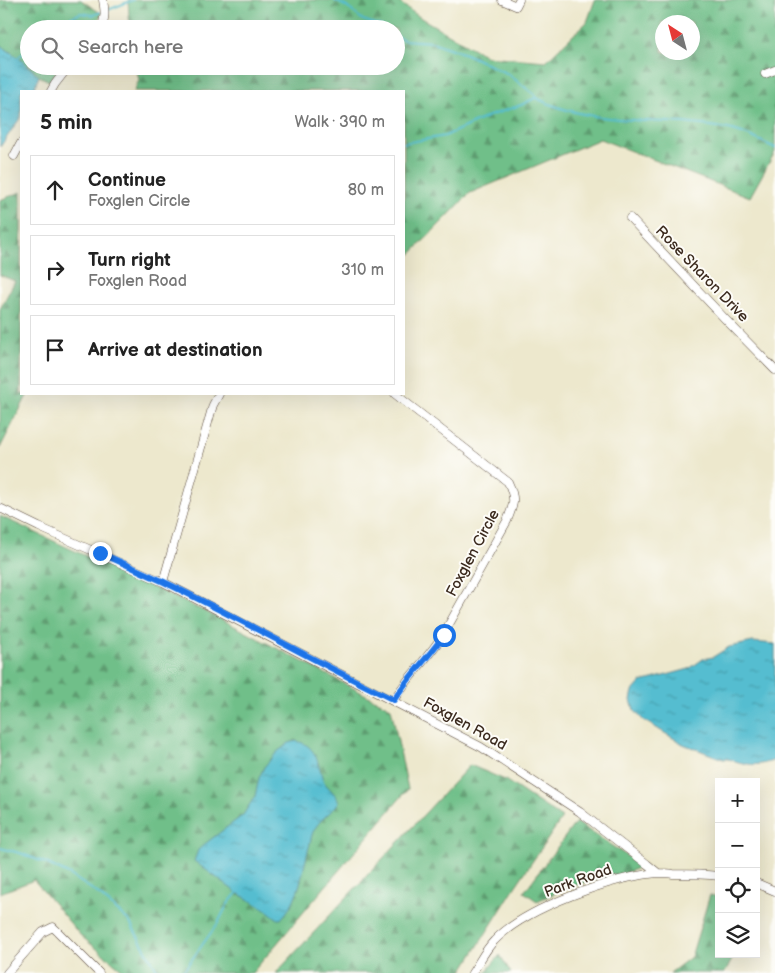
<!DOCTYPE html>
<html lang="en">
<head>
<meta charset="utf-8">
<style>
  body { margin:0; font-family:"Balsamiq Sans",sans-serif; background:#f2f2f2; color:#222 }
  .controls { position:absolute; right:15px; bottom:15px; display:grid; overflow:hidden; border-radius:0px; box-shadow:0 5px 20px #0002 }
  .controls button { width:45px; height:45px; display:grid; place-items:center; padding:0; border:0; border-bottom:1px solid #e0e0e0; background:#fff; color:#222; font:25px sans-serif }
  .compass { position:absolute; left:655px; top:15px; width:45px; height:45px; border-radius:50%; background:#fff; box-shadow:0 5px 20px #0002; rotate:324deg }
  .stop { position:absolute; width:15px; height:15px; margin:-11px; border:4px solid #1a73e8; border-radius:50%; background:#fff }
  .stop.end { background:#1a73e8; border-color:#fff; box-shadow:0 1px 5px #0008 }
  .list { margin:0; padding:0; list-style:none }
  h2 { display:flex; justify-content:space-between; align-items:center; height:65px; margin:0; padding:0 20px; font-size:21px }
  h2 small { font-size:16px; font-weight:400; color:#767676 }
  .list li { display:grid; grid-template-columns:32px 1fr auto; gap:15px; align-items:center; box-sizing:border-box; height:70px; margin:0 10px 10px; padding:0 10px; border:1px solid #e0e0e0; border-radius:0px }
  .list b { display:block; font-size:19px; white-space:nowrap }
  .list p { margin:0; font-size:16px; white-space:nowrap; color:#767676 }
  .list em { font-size:16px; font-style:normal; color:#767676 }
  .icon { flex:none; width:28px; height:28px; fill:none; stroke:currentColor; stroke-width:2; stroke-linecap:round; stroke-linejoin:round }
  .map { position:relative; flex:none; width:775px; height:973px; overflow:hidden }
  .search { position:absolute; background:#fff; box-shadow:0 5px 20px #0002; left:20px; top:20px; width:385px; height:55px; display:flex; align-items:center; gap:12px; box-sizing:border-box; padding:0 18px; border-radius:28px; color:#767676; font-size:19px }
  .panel { position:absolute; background:#fff; box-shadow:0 5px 20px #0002; left:20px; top:90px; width:385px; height:305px; border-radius:0px }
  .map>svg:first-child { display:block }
  .forest { fill:url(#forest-firs); stroke:#567454; fill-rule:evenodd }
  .water { fill:url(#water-ripples); stroke:#487477 }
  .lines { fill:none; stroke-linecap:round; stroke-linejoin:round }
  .stream { stroke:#54bdd0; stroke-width:2 }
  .minor-casing { stroke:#564638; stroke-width:9 }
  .minor { stroke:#fff; stroke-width:8 }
  .route { stroke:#1a73e8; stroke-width:6 }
  .labels { text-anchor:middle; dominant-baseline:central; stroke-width:4; stroke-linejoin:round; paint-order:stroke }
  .street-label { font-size:15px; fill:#3b2a1e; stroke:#fdfcf7 }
</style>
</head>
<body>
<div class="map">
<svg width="775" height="973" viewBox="0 0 775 973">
  <defs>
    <pattern id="forest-firs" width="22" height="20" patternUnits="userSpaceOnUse" patternTransform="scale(1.25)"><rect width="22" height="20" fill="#70bf89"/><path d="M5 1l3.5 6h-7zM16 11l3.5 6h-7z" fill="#5d9b6f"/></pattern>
    <pattern id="water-ripples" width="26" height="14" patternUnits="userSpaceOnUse" patternTransform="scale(1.25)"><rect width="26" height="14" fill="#54bdd0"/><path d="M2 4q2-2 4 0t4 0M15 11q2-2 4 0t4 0" fill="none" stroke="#479aa8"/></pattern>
  </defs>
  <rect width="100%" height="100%" fill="#fdfcf7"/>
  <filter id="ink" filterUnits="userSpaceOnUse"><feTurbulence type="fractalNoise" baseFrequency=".02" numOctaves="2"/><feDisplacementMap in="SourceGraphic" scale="10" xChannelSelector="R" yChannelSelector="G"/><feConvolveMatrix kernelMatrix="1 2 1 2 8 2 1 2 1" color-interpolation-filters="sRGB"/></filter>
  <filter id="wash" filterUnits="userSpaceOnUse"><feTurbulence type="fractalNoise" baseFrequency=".0096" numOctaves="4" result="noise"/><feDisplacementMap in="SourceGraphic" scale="20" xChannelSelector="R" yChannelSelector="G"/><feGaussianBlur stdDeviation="1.12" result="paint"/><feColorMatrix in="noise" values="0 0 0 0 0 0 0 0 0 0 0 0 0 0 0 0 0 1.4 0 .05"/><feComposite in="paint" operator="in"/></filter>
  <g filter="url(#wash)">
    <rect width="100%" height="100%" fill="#ede8cd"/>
    <!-- forest -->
    <path class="forest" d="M 0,0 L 81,0 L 102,14 L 91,29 L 29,29 L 29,66 L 61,66 L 49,81 L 39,76 L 18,57 L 0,45 Z
      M 128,0 L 396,0 L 421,18 L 486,56 L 546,61 L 587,22 L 595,0 L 775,0 L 775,152 L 750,197 L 600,139 L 470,193 L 404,261 L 404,91 L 134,91 L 139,80 L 136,66 L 396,66 L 396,29 L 130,29 ZM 662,22 L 692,22 L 692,52 L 662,52 Z
      M 21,192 L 21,394 L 28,394 L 0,448 L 0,309 L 15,281 L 0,275 L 0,200 Z
      M 0,516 L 221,619 L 391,708 L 408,789 L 252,973 L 173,973 L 171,969 L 124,971 L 81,936 L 34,880 L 0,893 Z
      M 470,765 L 505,780 L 562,818 L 515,887 L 461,973 L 276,973 Z
      M 576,822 L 642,866 L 626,873 L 587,882 L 569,887 L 537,901 L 524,892 Z
      M 710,895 L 719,897 L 719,954 L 735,954 L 726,971 L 724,973 L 670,973 L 691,957 Z
      M 500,955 L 511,973 L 485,973 Z"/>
    <!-- water -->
    <path class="water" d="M 0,45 L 18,57 L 39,76 L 33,91 L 21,91 L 21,117 L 0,147 Z
      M 753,642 L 775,644 L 775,760 C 765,764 753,766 743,763 C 736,762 730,758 723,759 L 683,744 L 643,720 L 634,710 L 631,700 L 633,691 L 641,682 L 689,669 L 703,659 L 713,657 L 729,647 Z
      M 296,741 C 312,744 317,756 320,770 C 322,774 322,779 324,782 C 329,789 336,793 339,802 C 332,813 319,819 313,832 C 311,837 310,845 308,851 C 302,875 299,900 281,919 L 278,919 L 265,909 L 237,893 L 194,861 L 198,850 L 206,843 L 243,815 L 255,796 L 259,778 L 264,767 L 277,752 L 289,743 Z"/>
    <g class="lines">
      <!-- stream -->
      <path class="stream" d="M 334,0 L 347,7 L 363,20 L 384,27 L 385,29
        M 108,10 L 133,0
        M 54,29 L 65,20 L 81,13 L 93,15 L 101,12
        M 396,36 L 404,40 L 432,42 L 466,54 L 508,74 L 535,95 L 536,98 C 581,121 633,120 683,123 C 700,125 720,126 736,131 C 750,135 763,142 775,148
        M 18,57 L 29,49
        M 404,143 L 445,136 L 489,116 L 521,105 L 535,98
        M 0,848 L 20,853 L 48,864 L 70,875 L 96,892 L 129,921 L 159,973
        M 182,973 L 218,923 L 227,905 L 237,893"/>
    </g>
  </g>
  <g filter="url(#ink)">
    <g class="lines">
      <defs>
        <path id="minor" d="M 502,0 L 516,6 L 519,0
          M 100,29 C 106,19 105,11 103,0
          M 765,74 L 775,70
          M 51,91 L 55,84 L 69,66
          M 14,156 L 21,143
          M 630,218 L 727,321 L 775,370
          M 0,508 L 39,527 L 163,582 L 481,747 L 580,812 L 647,864 L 658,873
          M 163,582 L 213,405 L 219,394
          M 393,701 C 408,677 428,658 443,635 L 507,521 C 514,504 516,499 508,482 L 395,394
          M 756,883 L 775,891
          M 7,973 L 43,932 L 53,927 L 99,973
          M 472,973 C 479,963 485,950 494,941 C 525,908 612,877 658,873 C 663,873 668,873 673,874 C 688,874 703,874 719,876"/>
      </defs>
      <!-- minor casing -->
      <use href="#minor" class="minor-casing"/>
      <!-- minor -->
      <use href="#minor" class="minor"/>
    </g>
  </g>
  <g class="lines" filter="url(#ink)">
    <!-- route -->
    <path class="route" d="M 100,553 C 121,562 142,572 162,581 C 241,619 316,662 394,700 C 408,677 428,658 444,635"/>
  </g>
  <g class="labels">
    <!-- street labels -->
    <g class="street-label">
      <text transform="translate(702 274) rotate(46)">Rose Sharon Drive</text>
      <text transform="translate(473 553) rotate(-62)">Foxglen Circle</text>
      <text transform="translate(465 724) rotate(29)">Foxglen Road</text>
      <text transform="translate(578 881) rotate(-20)">Park Road</text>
    </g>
  </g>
</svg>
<div class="controls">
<button>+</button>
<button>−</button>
<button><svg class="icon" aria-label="locate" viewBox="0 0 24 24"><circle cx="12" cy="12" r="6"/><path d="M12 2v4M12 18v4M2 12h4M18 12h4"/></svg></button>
<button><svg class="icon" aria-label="layers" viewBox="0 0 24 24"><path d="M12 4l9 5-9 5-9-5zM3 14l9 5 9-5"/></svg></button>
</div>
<svg class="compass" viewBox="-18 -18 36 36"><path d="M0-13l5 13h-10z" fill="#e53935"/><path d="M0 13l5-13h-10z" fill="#767676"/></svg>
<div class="stop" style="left:444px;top:635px"></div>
<div class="stop end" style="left:100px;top:553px"></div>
<div class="search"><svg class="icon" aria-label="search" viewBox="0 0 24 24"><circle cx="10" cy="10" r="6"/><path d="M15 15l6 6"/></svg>Search here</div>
<section class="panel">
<h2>5 min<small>Walk · 390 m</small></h2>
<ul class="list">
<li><svg class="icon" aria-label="ahead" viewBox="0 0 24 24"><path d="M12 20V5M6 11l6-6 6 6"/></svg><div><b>Continue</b><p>Foxglen Circle</p></div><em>80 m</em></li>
<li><svg class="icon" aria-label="right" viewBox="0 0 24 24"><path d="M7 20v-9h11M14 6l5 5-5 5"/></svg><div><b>Turn right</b><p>Foxglen Road</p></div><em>310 m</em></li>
<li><svg class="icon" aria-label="arrive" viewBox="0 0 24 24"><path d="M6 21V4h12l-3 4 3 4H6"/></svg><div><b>Arrive at destination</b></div></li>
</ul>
</section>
</div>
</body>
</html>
